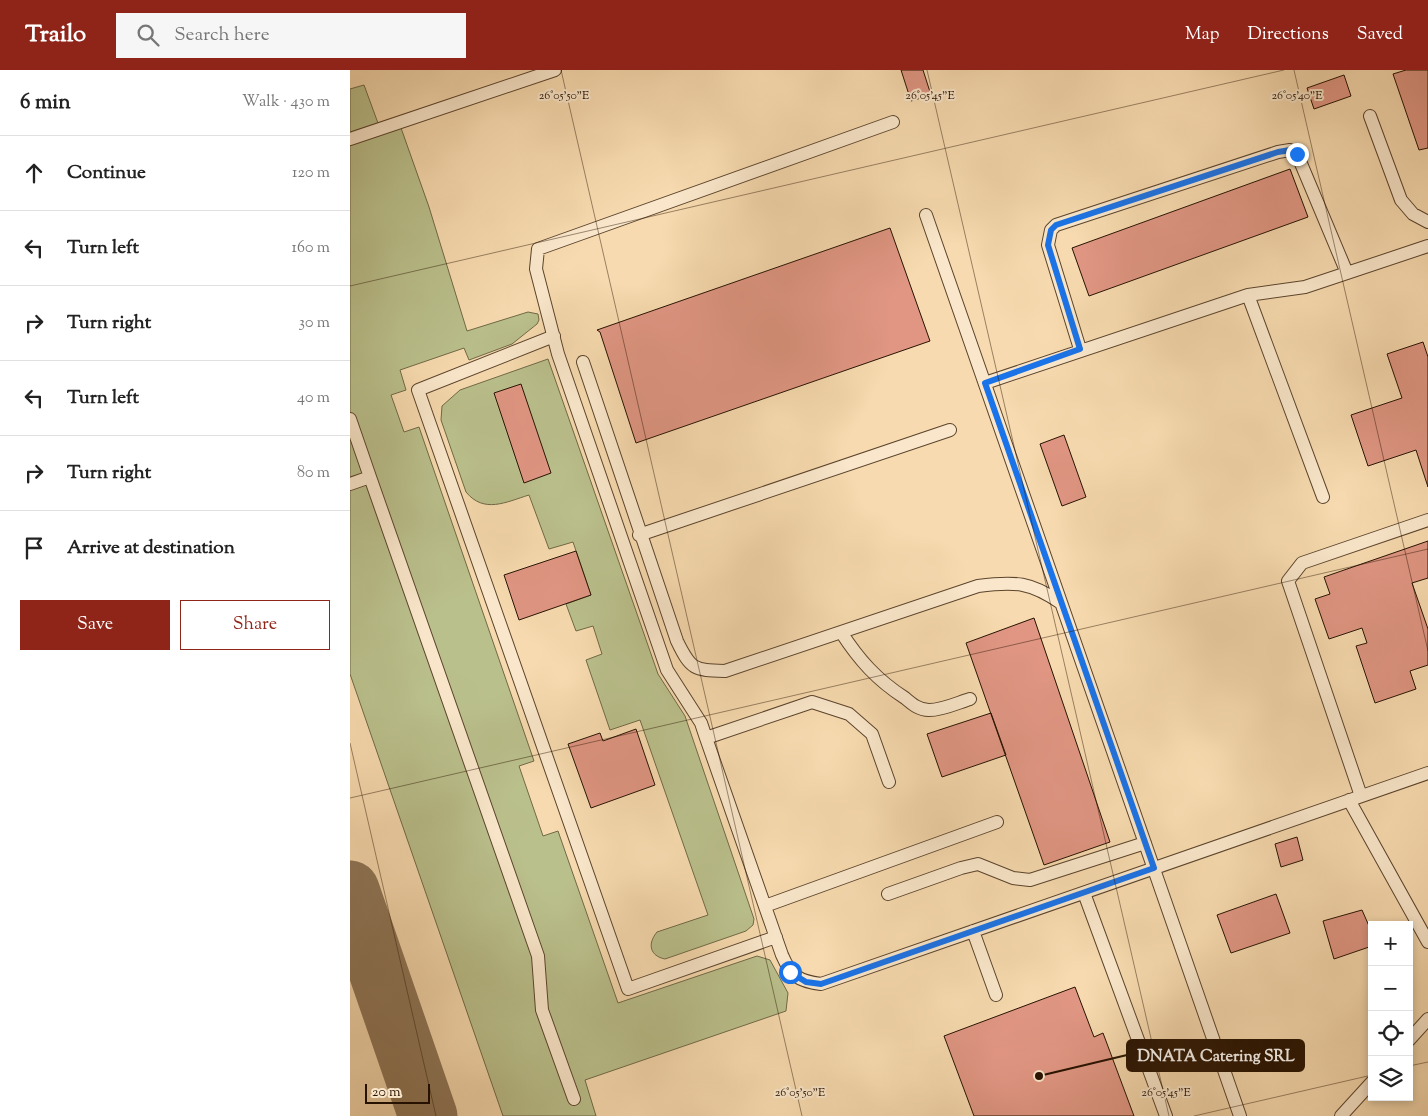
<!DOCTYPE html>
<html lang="en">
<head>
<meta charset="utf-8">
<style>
  body { margin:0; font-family:"Sorts Mill Goudy",serif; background:#f6f6f6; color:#222 }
  .controls { position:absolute; right:15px; bottom:15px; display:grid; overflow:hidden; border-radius:0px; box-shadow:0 2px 8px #0003 }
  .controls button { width:45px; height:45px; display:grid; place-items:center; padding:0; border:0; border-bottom:1px solid #e0e0e0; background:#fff; color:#222; font:25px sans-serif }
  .scale { position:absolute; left:15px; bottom:12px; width:65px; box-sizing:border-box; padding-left:5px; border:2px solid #271201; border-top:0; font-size:14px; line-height:18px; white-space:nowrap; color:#271201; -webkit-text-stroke:4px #fae7cb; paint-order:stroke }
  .stop { position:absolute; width:15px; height:15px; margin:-11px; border:4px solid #1a73e8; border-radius:50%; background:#fff }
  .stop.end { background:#1a73e8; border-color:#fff; box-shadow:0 1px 5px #0008 }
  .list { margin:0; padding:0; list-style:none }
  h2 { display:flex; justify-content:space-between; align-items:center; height:65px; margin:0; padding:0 20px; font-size:21px }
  h2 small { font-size:16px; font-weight:400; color:#767676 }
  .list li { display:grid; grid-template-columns:32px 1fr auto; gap:15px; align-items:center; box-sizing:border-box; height:75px; padding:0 20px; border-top:1px solid #e0e0e0 }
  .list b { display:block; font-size:19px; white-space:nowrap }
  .list em { font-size:16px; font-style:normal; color:#767676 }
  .actions { display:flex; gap:10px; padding:15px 20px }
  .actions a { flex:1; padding:11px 0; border:1px solid #8f2418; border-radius:0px; text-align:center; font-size:18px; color:#8f2418 }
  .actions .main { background:#8f2418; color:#fff }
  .icon { flex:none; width:28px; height:28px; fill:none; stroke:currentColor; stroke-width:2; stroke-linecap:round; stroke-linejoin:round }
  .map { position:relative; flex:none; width:1078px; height:1046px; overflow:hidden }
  header { display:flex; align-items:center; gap:30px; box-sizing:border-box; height:70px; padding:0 25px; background:#8f2418; color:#fff }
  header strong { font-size:24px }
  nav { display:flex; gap:28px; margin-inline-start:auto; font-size:18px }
  .search { width:350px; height:45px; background:#f6f6f6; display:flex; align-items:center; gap:12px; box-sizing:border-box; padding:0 18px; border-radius:0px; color:#767676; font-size:19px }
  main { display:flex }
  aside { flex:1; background:#fff }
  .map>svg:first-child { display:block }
  .green { fill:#bac08c; stroke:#706946 }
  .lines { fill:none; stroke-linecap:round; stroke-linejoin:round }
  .taxiway { stroke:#8f7658; stroke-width:59 }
  .building { fill:#e09683; stroke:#271201 }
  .lane-casing { stroke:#5b442c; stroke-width:14 }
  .lane { stroke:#fae7cb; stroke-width:12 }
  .route { stroke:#1a73e8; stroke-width:6 }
  .ticks { fill:none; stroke:#271201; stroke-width:1; stroke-opacity:0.45 }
  .ticks-label { font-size:12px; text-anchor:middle; fill:#271201; stroke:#fae7cb; stroke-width:4; stroke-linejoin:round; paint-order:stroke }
  .leader { fill:none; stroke:#271201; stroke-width:2 }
  .callout-dot { fill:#271201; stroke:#fae7cb; stroke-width:2 }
  .callout { fill:#271201; stroke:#271201; stroke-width:2 }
  .callout-label { font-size:16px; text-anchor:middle; font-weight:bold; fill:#fff }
</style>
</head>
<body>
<header>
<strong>Trailo</strong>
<div class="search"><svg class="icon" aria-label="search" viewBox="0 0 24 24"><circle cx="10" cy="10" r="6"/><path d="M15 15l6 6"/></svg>Search here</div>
<nav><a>Map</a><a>Directions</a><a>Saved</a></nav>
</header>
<main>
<aside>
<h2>6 min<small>Walk · 430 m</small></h2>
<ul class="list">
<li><svg class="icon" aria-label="ahead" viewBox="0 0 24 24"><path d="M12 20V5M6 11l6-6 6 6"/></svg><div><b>Continue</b></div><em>120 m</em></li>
<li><svg class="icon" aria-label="left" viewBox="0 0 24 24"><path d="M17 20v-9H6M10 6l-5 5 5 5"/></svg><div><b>Turn left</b></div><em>160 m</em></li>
<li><svg class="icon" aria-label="right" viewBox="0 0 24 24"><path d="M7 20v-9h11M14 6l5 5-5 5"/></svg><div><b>Turn right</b></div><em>30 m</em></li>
<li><svg class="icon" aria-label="left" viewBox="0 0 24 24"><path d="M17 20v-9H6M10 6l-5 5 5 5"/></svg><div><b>Turn left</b></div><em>40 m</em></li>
<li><svg class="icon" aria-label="right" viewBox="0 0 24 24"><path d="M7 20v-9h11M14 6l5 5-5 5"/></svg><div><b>Turn right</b></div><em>80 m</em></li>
<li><svg class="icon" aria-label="arrive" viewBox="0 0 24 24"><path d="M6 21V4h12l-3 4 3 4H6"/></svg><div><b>Arrive at destination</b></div></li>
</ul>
<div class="actions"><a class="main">Save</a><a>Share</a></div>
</aside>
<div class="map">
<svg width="1078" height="1046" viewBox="0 0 1078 1046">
  <rect width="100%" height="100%" fill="#f7daaf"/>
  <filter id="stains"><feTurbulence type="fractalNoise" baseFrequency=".004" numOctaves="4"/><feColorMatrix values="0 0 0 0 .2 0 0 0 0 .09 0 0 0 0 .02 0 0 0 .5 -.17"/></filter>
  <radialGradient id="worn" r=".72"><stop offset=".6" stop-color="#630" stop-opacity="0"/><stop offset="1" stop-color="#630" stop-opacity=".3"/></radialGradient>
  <!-- green -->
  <path class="green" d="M 14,15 L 32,64 L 51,58 L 79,137 L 117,261 L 178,242 L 188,244 L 189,250 L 187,254 L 162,274 L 119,290 L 114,278 L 50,300 L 56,320 L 41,325 L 54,362 L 69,357 L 184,691 L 169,696 L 193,766 L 208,761 L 268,933 L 407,886 L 420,890 L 438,923 L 436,941 L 235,1010 L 246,1046 L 153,1046 L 0,604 L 0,19 Z
    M 198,289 L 308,604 L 335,646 L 404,849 L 403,855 L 396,861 L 315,889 C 300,886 297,874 307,862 L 358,845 L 290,650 L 260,660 L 236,590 L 252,584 L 243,556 L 226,561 L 216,534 L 241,525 L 223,472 L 199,479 L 179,425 C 156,432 134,444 116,422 L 91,350 L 92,336 L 110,320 Z"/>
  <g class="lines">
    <!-- taxiway -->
    <path class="taxiway" d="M 0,820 L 78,1046"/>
  </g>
  <!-- building -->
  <path class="building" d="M 551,0 L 573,0 L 581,25 L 561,31 Z
    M 1056,0 L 1078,0 L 1078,78 L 1069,80 L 1043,4 Z
    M 994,5 L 1001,26 L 964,39 L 957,18 Z
    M 940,99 L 958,147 L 739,226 L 722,178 Z
    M 540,158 L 580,271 L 286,373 L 250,262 L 247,260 Z
    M 1073,272 L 1078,287 L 1078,417 L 1066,380 L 1018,396 L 1001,345 L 1052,328 L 1037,284 Z
    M 171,314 L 201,403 L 174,413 L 144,323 Z
    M 714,365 L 736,427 L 712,436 L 690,374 Z
    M 1078,471 L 1078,508 L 1062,513 L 1078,559 L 1078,595 L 1060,601 L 1066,619 L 1025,633 L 1006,576 L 1017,573 L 1012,558 L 979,569 L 965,529 L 980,524 L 974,507 Z
    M 226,481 L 241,525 L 169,550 L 154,505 Z
    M 684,548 L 760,772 L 694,795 L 616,573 Z
    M 641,643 L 656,685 L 592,707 L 577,664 Z
    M 286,659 L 305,715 L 241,738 L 218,674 L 250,663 L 253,671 Z
    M 947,767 L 953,790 L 931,797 L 925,774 Z
    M 926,824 L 940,863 L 881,883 L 867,845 Z
    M 1012,840 L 1019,856 L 1022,856 L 1022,876 L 984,889 L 973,851 Z
    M 725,917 L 744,967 L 753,963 L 784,1046 L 624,1046 L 594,966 Z"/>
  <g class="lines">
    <defs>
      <path id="lane" d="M 1020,46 L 1051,130 L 1063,144 L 1078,152
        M 0,69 L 205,0
        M 576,145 L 890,1046
        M 898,225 L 973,427
        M 204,266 L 68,320 L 278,919 L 426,867
        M 730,279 L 698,175 L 701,160 L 706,155 L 928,82 L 940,80 L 947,84 L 997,203
        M 233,292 L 327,571 C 341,600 344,600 375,601 L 628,516 C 665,511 681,512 711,533
        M 635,313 L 898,225 L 955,217 L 1078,176
        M 0,349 L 20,407
        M 0,414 L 20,407 L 188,886 L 192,940 L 224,1029
        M 289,465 L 600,360
        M 491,562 C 509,590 527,610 555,628 C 562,634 569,640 579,640 C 593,640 607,633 620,629
        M 356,668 L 351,653 L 317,600 L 208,284 L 186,199 L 188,179 L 543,52
        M 539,712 L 522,664 L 499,644 L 462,632 L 356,668 L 432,885 C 441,906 448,911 471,914 L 1078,703
        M 1011,726 L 938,511 L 952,493 L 1078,450
        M 999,730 L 1078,872
        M 734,823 L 816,1046
        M 538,824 L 611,798 L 628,794 L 663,808 L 680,810 L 795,773
        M 415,836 L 647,752
        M 623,861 L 646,925
        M 1059,970 L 1078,949
        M 991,1046 L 1022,1012"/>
    </defs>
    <!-- lane casing -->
    <use href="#lane" class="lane-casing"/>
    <!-- lane -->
    <use href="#lane" class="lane"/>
  </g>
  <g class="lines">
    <!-- route -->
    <path class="route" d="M 440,902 L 456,912 L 471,914 L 804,798 L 635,313 L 730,279 L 698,175 L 701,160 L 706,155 L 928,82 L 940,80 L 947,84"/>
  </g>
  <!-- ticks -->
  <path class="ticks" d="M 211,0 L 452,1046M 577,0 L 819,1046M 944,0 L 1078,581M 0,216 L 934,0M 0,673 L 86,1046M 0,728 L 1078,479M 1059,996 L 1078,992M 844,1046 L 1022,1005"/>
  <g class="ticks-label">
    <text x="214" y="29">26°05'50"E</text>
    <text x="580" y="29">26°05'45"E</text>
    <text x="947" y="29">26°05'40"E</text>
    <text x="450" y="1026">26°05'50"E</text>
    <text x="816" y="1026">26°05'45"E</text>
  </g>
  <!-- callouts -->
  <path class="leader" d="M689 1006L777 985"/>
  <circle class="callout-dot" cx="689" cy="1006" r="5"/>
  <rect class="callout" x="777" y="970" width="177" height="31" rx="5"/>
  <g class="callout-label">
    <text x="866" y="991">DNATA Catering SRL</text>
  </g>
  <rect width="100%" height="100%" filter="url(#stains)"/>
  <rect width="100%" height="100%" fill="url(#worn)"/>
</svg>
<div class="controls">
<button>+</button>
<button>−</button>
<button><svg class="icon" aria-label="locate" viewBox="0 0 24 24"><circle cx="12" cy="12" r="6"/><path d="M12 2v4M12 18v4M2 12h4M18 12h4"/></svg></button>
<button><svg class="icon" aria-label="layers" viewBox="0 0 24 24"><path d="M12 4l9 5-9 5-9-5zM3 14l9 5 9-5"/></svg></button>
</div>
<div class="scale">20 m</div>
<div class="stop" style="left:440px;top:902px"></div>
<div class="stop end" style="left:947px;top:84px"></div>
</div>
</main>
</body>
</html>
